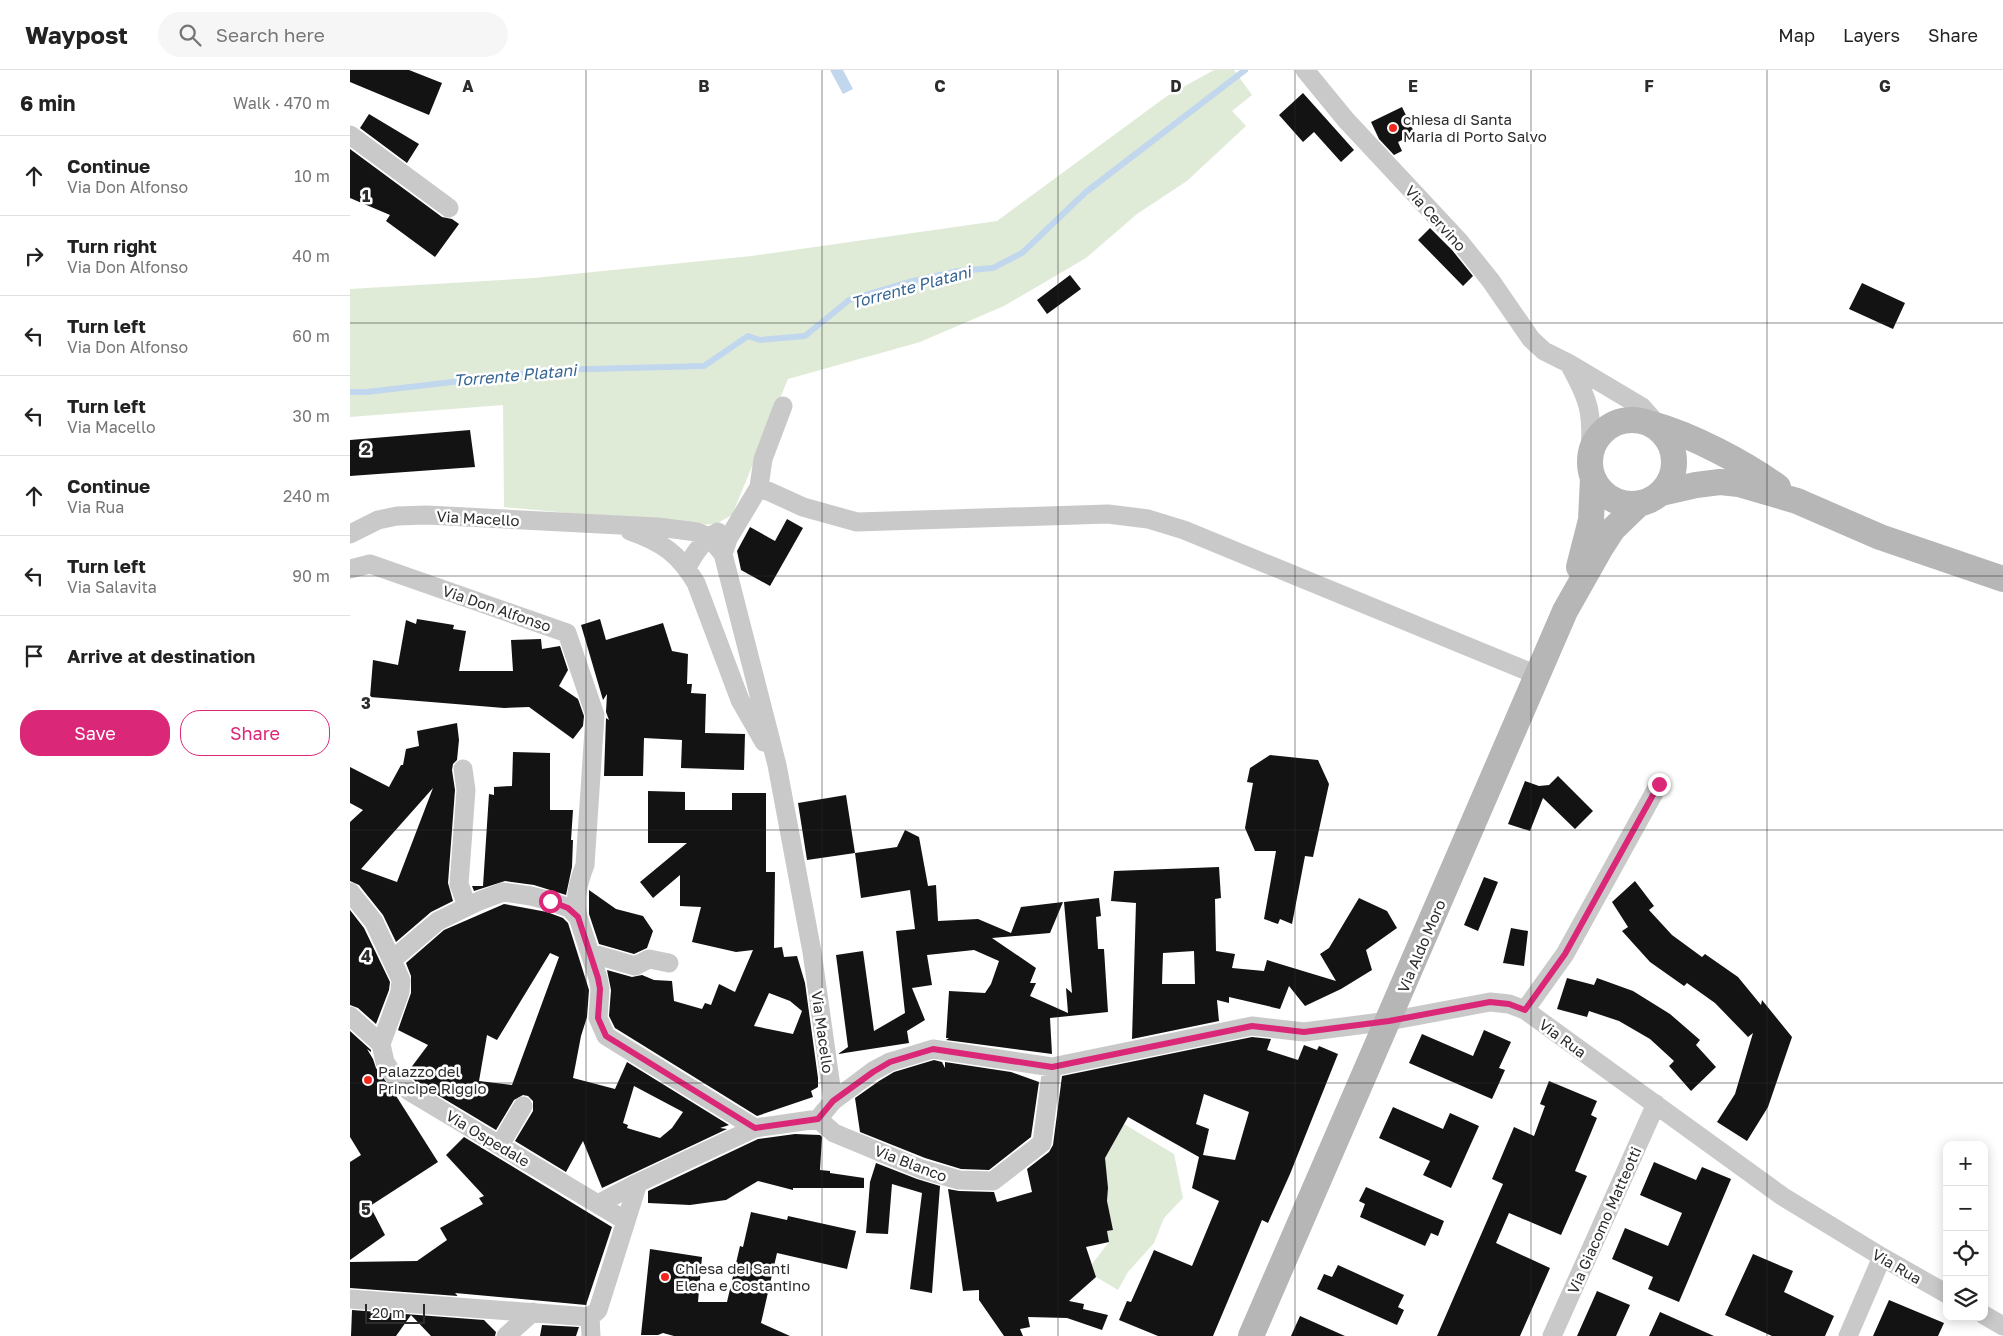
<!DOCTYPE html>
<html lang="en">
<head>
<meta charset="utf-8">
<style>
  body { margin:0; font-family:"Golos Text",sans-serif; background:#f6f6f6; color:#222 }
  .controls { position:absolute; right:15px; bottom:15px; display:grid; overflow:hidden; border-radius:10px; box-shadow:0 2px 12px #0003 }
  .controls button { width:45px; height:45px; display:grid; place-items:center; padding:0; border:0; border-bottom:1px solid #e0e0e0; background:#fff; color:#222; font:25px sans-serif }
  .scale { position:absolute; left:15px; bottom:12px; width:60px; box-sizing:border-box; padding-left:5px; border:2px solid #2c2c2c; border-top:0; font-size:14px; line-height:18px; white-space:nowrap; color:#2c2c2c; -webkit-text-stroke:4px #fff; paint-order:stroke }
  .stop { position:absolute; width:15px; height:15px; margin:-11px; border:4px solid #db2777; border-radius:50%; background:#fff }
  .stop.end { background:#db2777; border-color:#fff; box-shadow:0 1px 5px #0008 }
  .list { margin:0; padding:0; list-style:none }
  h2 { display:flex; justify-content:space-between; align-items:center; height:65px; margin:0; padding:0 20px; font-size:21px }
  h2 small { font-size:16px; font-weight:400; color:#767676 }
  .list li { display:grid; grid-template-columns:32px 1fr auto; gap:15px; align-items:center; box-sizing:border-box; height:80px; padding:0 20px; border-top:1px solid #e0e0e0 }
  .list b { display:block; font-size:19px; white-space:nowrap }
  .list p { margin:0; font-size:16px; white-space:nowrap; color:#767676 }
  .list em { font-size:16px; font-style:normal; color:#767676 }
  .actions { display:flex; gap:10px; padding:15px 20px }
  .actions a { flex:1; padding:11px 0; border:1px solid #db2777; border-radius:20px; text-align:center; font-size:18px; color:#db2777 }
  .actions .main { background:#db2777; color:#fff }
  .icon { flex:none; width:28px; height:28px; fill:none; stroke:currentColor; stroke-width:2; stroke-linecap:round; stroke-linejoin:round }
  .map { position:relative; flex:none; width:1653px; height:1266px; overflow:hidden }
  header { display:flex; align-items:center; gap:30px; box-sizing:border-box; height:70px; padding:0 25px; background:#fff; border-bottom:1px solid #e0e0e0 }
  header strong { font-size:24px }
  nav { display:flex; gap:28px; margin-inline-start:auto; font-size:18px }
  .search { width:350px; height:45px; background:#f6f6f6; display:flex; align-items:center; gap:12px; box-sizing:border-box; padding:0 18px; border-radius:28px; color:#767676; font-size:19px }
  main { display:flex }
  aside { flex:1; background:#fff }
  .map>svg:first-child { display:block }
  .green { fill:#e0ebd7 }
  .water { fill:#c1d7ed }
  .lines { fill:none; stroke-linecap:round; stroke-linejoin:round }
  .stream { stroke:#c1d7ed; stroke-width:6 }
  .building { fill:#131313; fill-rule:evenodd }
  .street { stroke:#c9c9c9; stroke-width:19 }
  .secondary { stroke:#b6b6b6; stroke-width:26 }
  .route { stroke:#db2777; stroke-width:6 }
  .grid { fill:none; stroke:#2c2c2c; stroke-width:1; stroke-opacity:0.55 }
  .poi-dot { fill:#f2261e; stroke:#fff; stroke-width:2 }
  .labels { text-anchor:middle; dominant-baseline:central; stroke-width:5; stroke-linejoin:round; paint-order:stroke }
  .poi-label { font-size:15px; fill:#2c2c2c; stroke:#fff; text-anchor:start }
  .street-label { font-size:15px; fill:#2c2c2c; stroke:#fff }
  .water-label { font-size:16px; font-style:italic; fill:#346493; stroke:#fff }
  .grid-label { font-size:16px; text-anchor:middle; font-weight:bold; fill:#2c2c2c; stroke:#fff; stroke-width:5; stroke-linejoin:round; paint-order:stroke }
</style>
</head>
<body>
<header>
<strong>Waypost</strong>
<div class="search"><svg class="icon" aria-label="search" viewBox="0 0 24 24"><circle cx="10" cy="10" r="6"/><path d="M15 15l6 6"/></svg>Search here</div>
<nav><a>Map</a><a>Layers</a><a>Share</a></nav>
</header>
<main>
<aside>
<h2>6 min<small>Walk · 470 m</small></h2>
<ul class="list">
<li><svg class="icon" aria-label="ahead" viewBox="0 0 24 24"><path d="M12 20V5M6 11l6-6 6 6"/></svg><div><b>Continue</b><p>Via Don Alfonso</p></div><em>10 m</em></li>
<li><svg class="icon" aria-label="right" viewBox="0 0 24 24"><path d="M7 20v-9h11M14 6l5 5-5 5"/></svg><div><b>Turn right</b><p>Via Don Alfonso</p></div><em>40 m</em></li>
<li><svg class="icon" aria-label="left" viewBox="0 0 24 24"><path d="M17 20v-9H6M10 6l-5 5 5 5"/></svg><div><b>Turn left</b><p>Via Don Alfonso</p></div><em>60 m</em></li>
<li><svg class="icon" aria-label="left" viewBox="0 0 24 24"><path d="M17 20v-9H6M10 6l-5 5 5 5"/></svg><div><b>Turn left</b><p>Via Macello</p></div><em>30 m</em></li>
<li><svg class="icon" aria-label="ahead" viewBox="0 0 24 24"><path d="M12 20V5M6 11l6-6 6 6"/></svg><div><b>Continue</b><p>Via Rua</p></div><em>240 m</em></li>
<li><svg class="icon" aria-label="left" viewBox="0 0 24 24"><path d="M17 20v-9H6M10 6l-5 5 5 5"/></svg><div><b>Turn left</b><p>Via Salavita</p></div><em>90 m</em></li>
<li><svg class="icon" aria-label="arrive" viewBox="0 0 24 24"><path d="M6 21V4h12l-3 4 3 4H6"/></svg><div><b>Arrive at destination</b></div></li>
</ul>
<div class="actions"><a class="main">Save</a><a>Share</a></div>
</aside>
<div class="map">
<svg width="1653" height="1266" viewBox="0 0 1653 1266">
  <rect width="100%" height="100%" fill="#fff"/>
  <!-- green -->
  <path class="green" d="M 864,0 L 884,0 L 902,25 L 882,41 L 896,56 L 837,111 L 787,144 L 736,188 L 654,236 L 570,272 L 438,309 L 382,445 L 366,454 L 346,455 L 154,437 L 153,335 L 0,347 L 0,219 L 184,208 L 401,186 L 647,151 L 817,26 Z
    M 774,1054 L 824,1084 L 833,1128 L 814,1148 L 804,1173 L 778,1202 L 768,1220 L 746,1207 L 742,1194 L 759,1172 L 757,1161 L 763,1160 L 757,1133 L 758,1118 L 751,1073 L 761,1077 Z"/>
  <!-- water -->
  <path class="water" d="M 480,0 L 493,0 L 503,19 L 493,24 Z"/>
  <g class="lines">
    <!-- stream -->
    <path class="stream" d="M 0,322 L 17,322 L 204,300 L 354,296 L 398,266 L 410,270 L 455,266 L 499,230 L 563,211 L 608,201 L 643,198 L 672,183 L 736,122 L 895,0"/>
  </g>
  <!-- building -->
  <path class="building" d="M 0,0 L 59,0 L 92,13 L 79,45 L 0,12 Z
    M 953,23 L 1004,80 L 991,92 L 964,62 L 953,72 L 929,45 Z
    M 1052,37 L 1065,64 L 1048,72 L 1052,81 L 1044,85 L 1029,69 L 1021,52 Z
    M 19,44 L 69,74 L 57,93 L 10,58 Z
    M 0,79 L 92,147 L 102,149 L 109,154 L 85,187 L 36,151 L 40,145 L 0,128 Z
    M 1080,158 L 1102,180 L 1123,206 L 1113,216 L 1068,170 Z
    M 720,205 L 731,219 L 697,244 L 687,230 Z
    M 1512,213 L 1555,233 L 1543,259 L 1499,239 Z
    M 120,360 L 125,397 L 0,406 L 0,370 Z
    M 437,449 L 453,458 L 420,516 L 391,500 L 387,481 L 400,457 L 425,471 Z
    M 67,549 L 104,555 L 103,559 L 116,561 L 109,601 L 163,601 L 161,570 L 191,569 L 192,579 L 210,576 L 218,600 L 209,616 L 228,629 L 234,646 L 233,656 L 223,669 L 179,637 L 154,638 L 20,627 L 23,590 L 48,595 L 56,550 L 66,554 Z
    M 250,549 L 256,570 L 313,553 L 322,581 L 338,584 L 337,614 L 342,614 L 341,623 L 356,624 L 355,663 L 395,664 L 394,700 L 331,698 L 332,670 L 294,668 L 293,706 L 254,706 L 256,648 L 259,650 L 256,642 L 257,624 L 253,630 L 231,555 Z
    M 107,653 L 109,670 L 107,690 L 103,694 L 102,700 L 105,720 L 98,813 L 103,831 L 81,842 L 46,872 L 33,845 L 9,815 L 0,811 L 0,752 L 13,740 L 0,733 L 0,697 L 39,717 L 51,695 L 53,695 L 56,679 L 69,676 L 67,661 ZM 83,718 L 47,812 L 11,799 Z
    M 163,682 L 200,683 L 200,740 L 223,740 L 221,770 L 223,770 L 222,797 L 216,825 L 184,815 L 155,811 L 124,821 L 122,816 L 133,816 L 139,724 L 144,725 L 144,717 L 162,716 Z
    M 920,685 L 968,690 L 979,714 L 963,787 L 955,786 L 942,854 L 930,849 L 928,854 L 914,849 L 926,781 L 905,781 L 895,758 L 903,713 L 897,712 L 900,698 Z
    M 1208,706 L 1243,741 L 1225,759 L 1193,728 L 1180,761 L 1158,754 L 1175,711 L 1189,716 L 1199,715 Z
    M 298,721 L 335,722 L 335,740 L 382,740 L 382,723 L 416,723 L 416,802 L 425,802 L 424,878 L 432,877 L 434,887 L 447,886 L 455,913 L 468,1008 L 468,1017 L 461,1021 L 463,1027 L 407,1046 L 265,958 L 259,946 L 261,920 L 257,900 L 282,907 L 292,905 L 304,910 L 322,911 L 324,931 L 352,939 L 355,933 L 361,935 L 369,914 L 385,922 L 403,880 L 386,882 L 342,872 L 351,837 L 330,836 L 330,805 L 303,828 L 290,812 L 337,773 L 298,773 ZM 419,923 L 440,931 L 452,941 L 443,964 L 404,956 Z
    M 496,725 L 505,783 L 457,790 L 448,733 Z
    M 555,760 L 569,767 L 578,816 L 586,815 L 588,851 L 628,849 L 661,863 L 671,837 L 713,832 L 700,863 L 642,868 L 686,898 L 680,913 L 686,913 L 680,926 L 718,943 L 716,918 L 722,923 L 714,832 L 749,828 L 751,846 L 746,847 L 748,879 L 754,879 L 758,942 L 700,948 L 702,984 L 596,970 L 599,968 L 596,968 L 599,921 L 635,923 L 641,914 L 649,891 L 624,880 L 577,885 L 582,915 L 562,918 L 575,950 L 557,961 L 559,973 L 488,984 L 498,977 L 486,885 L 513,881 L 524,961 L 555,943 L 546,861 L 565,859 L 560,820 L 511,828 L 505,783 L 547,777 Z
    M 869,797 L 871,828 L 865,829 L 866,881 L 885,884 L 882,898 L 914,901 L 917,890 L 986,911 L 970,884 L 979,878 L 1009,828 L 1037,841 L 1047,858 L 1016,880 L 1022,900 L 991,919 L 955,936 L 939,916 L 930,939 L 879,927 L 879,933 L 867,930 L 869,951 L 782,969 L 786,833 L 761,831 L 764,801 ZM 844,881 L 845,914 L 812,914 L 813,883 Z
    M 1134,807 L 1148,812 L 1128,861 L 1114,855 Z
    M 1285,811 L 1304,836 L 1299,840 L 1322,865 L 1352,887 L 1355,884 L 1388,907 L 1411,935 L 1412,930 L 1442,967 L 1418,1037 L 1397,1071 L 1367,1052 L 1385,1024 L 1403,963 L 1398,967 L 1365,933 L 1337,913 L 1334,916 L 1300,892 L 1272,861 L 1278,857 L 1262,832 Z
    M 239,820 L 266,839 L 293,846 L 303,861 L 297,878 L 284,884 L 249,874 L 239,844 Z
    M 154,834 L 197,842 L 213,848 L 218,853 L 239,920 L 237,947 L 231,966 L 223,1008 L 265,1019 L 277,992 L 379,1055 L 370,1058 L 377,1059 L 252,1118 L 233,1071 L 216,1102 L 165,1071 L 183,1041 L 183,1031 L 178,1026 L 173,1025 L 164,1030 L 146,1060 L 66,1012 L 57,1003 L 78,975 L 48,960 L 61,923 L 61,906 L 56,893 L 94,860 ZM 200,883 L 209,887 L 162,1015 L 129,1011 L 137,965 L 147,970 ZM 284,1016 L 333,1042 L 322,1058 L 310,1068 L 277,1058 L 278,1055 L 273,1053 Z
    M 0,840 L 14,858 L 40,912 L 39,920 L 26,954 L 8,938 L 0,935 Z
    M 1161,858 L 1178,861 L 1174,896 L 1153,893 Z
    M 1217,908 L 1244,915 L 1247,908 L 1283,921 L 1320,944 L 1350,970 L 1346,975 L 1366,997 L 1341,1021 L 1319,996 L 1324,991 L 1300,969 L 1269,951 L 1239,941 L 1237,947 L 1207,939 Z
    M 1134,960 L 1161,972 L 1149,998 L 1155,1000 L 1142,1029 L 1059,993 L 1072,964 L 1123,986 Z
    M 0,961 L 21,980 L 21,982 L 17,979 L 23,989 L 26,998 L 43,1021 L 88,1092 L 20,1136 L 35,1165 L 0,1190 L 0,1092 L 11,1085 L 0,1067 Z
    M 902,967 L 921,969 L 917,980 L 948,990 L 954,975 L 967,980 L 969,976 L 988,984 L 940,1104 L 918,1153 L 912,1150 L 863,1266 L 808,1266 L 769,1250 L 777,1231 L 781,1232 L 804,1180 L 842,1196 L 869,1131 L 842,1118 L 849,1087 L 778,1047 L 755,1088 L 758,1118 L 757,1131 L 763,1160 L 757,1161 L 759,1172 L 736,1177 L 746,1207 L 719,1231 L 734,1234 L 733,1239 L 758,1245 L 752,1260 L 717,1248 L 678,1247 L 680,1257 L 670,1259 L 673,1266 L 654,1266 L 629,1230 L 629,1220 L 613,1221 L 598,1119 L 609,1121 L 644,1122 L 647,1132 L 682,1122 L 677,1099 L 699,1082 L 703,1075 L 712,1006 ZM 854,1024 L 899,1042 L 885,1090 L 853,1085 L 859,1059 L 846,1054 Z
    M 584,990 L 592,992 L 595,998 L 595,992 L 661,1002 L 689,1012 L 681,1067 L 639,1100 L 611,1099 L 575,1088 L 510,1062 L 505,1028 L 529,1011 L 544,1002 Z
    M 1199,1011 L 1247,1031 L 1241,1045 L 1247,1048 L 1225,1101 L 1237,1106 L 1211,1165 L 1159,1143 L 1146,1173 L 1200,1198 L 1170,1266 L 1087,1266 L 1153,1114 L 1142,1109 L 1164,1057 L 1184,1066 L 1195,1036 L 1190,1034 Z
    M 1043,1037 L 1093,1059 L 1100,1043 L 1129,1056 L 1101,1118 L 1073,1105 L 1080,1091 L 1029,1068 Z
    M 445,1064 L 470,1065 L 472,1067 L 470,1100 L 480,1101 L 480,1103 L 514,1108 L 514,1118 L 443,1118 L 443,1120 L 408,1111 L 376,1130 L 340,1135 L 298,1133 L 298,1121 L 408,1069 Z
    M 114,1067 L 262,1157 L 236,1235 L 105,1223 L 108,1226 L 0,1218 L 0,1192 L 67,1191 L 97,1170 L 90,1158 L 133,1134 L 129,1128 L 134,1126 L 96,1085 Z
    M 1304,1092 L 1346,1110 L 1352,1097 L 1381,1109 L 1329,1232 L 1298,1219 L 1303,1207 L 1262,1189 L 1275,1158 L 1318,1176 L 1332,1143 L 1290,1125 Z
    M 526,1093 L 567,1109 L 590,1116 L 582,1223 L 560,1219 L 572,1123 L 542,1114 L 538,1164 L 516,1163 L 520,1112 Z
    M 1016,1117 L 1094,1151 L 1088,1166 L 1081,1163 L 1075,1176 L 1010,1147 L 1015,1134 L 1009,1131 Z
    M 401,1142 L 437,1150 L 438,1146 L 506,1161 L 497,1199 L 427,1183 L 411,1253 L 440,1266 L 324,1266 L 313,1263 L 308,1265 L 291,1265 L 300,1179 L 352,1187 L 348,1232 L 377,1232 L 390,1176 L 393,1177 Z
    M 1403,1184 L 1443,1201 L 1434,1222 L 1484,1246 L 1475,1266 L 1422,1266 L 1375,1245 Z
    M 988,1195 L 1054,1225 L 1048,1237 L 1054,1240 L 1047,1255 L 967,1219 L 974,1204 L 982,1207 Z
    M 1247,1221 L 1280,1235 L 1266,1266 L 1227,1266 Z
    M 1539,1230 L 1594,1253 L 1588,1266 L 1523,1266 Z
    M 2,1240 L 134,1250 L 146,1262 L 145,1266 L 81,1266 L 61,1245 L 46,1266 L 1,1266 Z
    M 1310,1242 L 1364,1266 L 1299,1266 Z
    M 950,1246 L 995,1266 L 941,1266 Z
    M 192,1255 L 229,1257 L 226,1266 L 190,1266 Z"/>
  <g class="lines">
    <!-- street -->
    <path class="street" d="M 955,0 L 996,50 L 1109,171 L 1141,211 L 1181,269 L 1194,281 L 1218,293 L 1292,337 L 1301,347 L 1312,362
      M 0,65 L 99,138
      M 1219,294 C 1239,330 1243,342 1240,384
      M 409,417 L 453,437 L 507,452 L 758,444 L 798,449 L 834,460 L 1187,605
      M 280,461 C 312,472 329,484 346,513 L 390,630 L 414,672
      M 0,464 L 28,450 L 47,446 L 77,445 L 308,457 L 347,462 L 359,467 L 373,484 L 427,695 L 462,882 L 483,1031 L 468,1049 L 405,1058 L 288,1113 L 248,1134
      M 373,484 L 378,469 L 409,417 L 413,389 L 433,336
      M 337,498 C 344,483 353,470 368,462
      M 0,499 L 20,494 L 217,563 L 245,645 L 235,795 C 228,813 224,828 228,847
      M 113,699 L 116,720 L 109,814 L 117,836
      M 0,822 L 24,852 L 51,910 L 50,922 L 31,974
      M 240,883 L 285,896 L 299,889 L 319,893
      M 42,890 L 88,851 L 129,831 L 153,822 L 181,826 L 200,831 L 219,838 L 228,847 L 248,908 L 250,919 L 248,948 L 256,966 L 405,1058
      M 1175,940 L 1215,884 L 1309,714
      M 0,946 L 31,974 L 35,992 L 44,1006 L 59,1021 L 276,1151
      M 483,1031 L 523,1001 L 540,992 L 583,979 L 702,997 L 902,956 L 954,962 L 1039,951 L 1140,932 L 1159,934 L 1175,940 L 1432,1126 L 1532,1187 L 1597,1224
      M 468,1049 L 484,1063 L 571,1099 L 609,1110 L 643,1111 L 692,1073 L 702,997
      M 150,1075 L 173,1036
      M 0,1229 L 240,1247 L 248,1240 L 288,1113
      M 1634,1245 L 1653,1256
      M 240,1247 L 241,1266
      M 156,1266 L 183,1242
      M 1202,1266 L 1306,1034
      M 1498,1266 L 1532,1187"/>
    <!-- secondary -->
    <path class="secondary" d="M1240 392a42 42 0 1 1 84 0a42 42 0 1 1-84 0Z
      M 1302,354 C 1342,365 1395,393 1428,417
      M 1311,423 L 1346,415 L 1370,412 L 1389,414 L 1447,431 L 1530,467 L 1653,509
      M 1229,497 L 1241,450 L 1243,408
      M 901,1266 L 1215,541 L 1250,479 L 1263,459 L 1290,433"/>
  </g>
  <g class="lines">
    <!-- route -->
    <path class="route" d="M 200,831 L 218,838 L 228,847 L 248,908 L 250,919 L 248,948 L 256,966 L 405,1058 L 468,1049 L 483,1031 L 523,1002 L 540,992 L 583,979 L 702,997 L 902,956 L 954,962 L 1039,951 L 1140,932 L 1159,934 L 1175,940 L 1215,884 L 1309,714"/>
  </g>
  <!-- grid -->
  <path class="grid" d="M 236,0 L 236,1266M 472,0 L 472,1266M 708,0 L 708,1266M 945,0 L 945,1266M 1181,0 L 1181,1266M 1417,0 L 1417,1266M 0,253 L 1653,253M 0,506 L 1653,506M 0,760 L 1653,760M 0,1013 L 1653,1013"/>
  <!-- markers -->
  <g class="poi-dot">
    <circle cx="1043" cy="58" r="5"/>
    <circle cx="18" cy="1010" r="5"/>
    <circle cx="315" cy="1207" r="5"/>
  </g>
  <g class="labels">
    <!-- poi labels -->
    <g class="poi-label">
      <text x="1053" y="49">chiesa di Santa<tspan x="1053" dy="17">Maria di Porto Salvo</tspan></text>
      <text x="28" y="1001">Palazzo del<tspan x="28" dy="17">Principe Riggio</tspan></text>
      <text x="325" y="1198">Chiesa dei Santi<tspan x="325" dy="17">Elena e Costantino</tspan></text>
    </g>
    <!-- street labels -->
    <g class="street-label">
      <text transform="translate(1086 148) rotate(48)">Via Cervino</text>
      <text transform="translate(128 448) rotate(3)">Via Macello</text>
      <text transform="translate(147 538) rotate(19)">Via Don Alfonso</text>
      <text transform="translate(1071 876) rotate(-67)">Via Aldo Moro</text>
      <text transform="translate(473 962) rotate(82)">Via Macello</text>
      <text transform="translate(1213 968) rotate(36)">Via Rua</text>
      <text transform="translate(138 1068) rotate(31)">Via Ospedale</text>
      <text transform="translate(561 1093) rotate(21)">Via Blanco</text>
      <text transform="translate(1254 1150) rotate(-66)">Via Giacomo Matteotti</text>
      <text transform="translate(1547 1196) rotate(30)">Via Rua</text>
    </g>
    <!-- water labels -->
    <g class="water-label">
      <text transform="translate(561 217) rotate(-15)">Torrente Platani</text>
      <text transform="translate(165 305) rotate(-5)">Torrente Platani</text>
    </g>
  </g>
  <g class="grid-label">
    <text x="118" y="22">A</text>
    <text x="354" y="22">B</text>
    <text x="590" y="22">C</text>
    <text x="826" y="22">D</text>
    <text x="1063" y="22">E</text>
    <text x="1299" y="22">F</text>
    <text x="1535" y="22">G</text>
    <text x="16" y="132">1</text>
    <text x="16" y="385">2</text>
    <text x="16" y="639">3</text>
    <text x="16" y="892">4</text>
    <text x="16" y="1145">5</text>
  </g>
</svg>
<div class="controls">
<button>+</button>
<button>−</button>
<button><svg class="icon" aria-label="locate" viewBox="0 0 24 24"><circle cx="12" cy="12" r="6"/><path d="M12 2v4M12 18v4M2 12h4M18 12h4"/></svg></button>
<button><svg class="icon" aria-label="layers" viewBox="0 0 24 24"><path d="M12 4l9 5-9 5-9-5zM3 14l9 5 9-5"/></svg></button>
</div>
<div class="scale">20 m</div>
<div class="stop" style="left:200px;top:831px"></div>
<div class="stop end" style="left:1309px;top:714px"></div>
</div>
</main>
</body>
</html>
